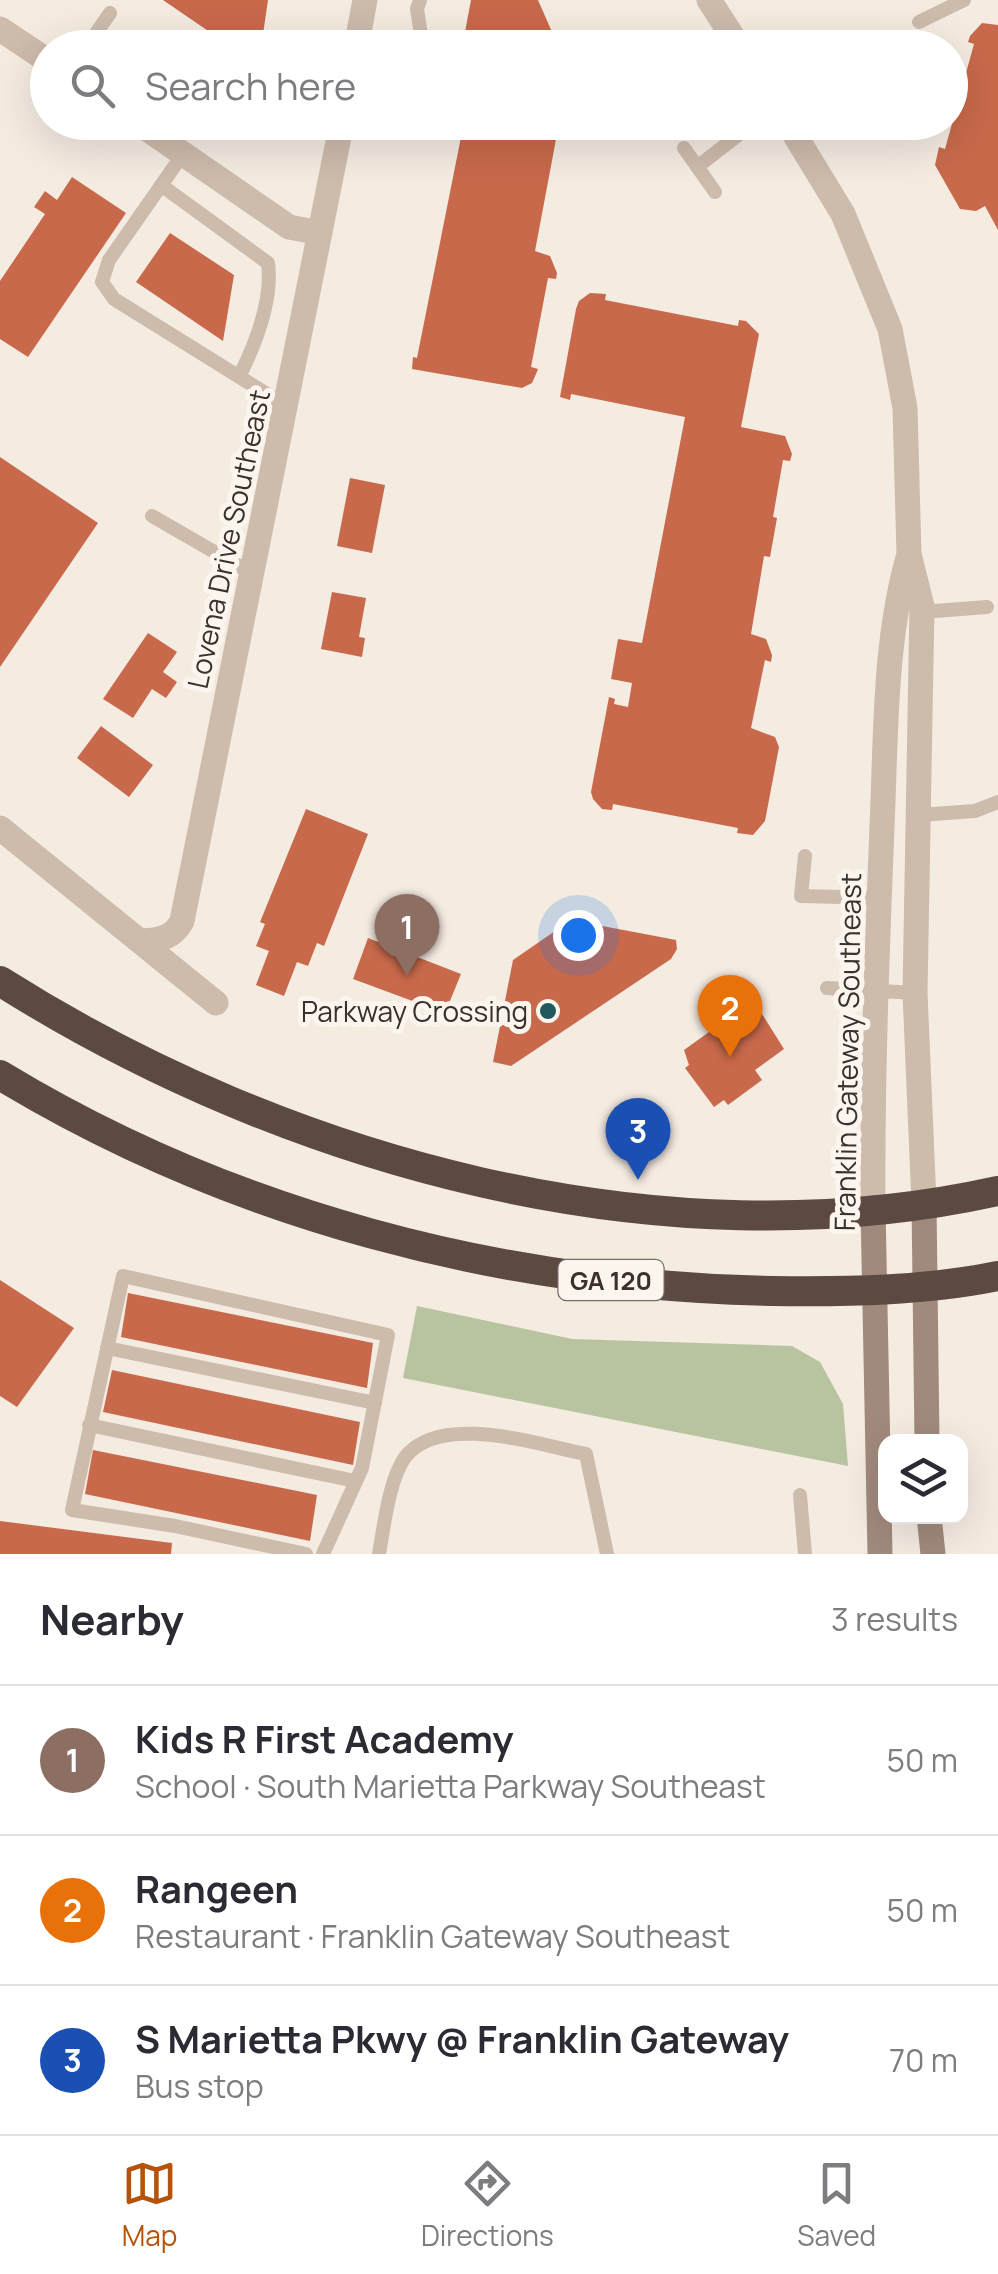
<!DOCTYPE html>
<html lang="en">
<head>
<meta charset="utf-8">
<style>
  body { margin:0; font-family:Manrope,sans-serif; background:#f2f2f3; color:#2b2b33 }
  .controls { position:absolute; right:30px; bottom:30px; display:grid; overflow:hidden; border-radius:20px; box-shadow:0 10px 40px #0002 }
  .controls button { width:90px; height:90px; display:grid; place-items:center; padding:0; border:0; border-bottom:2px solid #e1e1e2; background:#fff; color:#2b2b33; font:50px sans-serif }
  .you { position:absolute; left:578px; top:935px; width:35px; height:35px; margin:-25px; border:8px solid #fff; border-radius:50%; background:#1a73e8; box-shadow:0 0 0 15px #1a73e833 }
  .badge { display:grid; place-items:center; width:65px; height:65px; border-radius:50%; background:#b45309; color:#fff; font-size:32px; font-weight:700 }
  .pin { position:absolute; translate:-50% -82px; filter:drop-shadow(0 2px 5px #0008) }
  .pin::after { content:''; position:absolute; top:52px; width:35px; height:30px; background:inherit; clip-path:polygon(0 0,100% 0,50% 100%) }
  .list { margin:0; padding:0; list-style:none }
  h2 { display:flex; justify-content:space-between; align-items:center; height:130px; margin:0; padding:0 40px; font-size:42px }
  h2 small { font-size:32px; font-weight:400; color:#7c7c81 }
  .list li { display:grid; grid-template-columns:65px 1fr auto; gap:30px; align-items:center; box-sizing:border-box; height:150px; padding:0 40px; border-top:2px solid #e1e1e2 }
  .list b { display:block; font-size:38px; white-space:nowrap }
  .list p { margin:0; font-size:32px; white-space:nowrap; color:#7c7c81 }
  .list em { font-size:32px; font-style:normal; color:#7c7c81 }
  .icon { flex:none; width:55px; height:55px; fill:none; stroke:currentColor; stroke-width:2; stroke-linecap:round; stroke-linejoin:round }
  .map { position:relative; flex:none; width:998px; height:1554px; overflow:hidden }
  .search { position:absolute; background:#fff; box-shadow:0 10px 40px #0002; left:30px; right:30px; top:30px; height:110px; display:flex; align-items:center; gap:25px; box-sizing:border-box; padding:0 35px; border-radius:55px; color:#7c7c81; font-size:38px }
  .sheet { height:580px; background:#fff }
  nav { display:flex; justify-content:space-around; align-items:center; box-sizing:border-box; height:140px; border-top:2px solid #e1e1e2; background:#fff; font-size:28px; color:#7c7c81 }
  nav a { display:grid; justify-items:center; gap:5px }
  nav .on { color:#b45309 }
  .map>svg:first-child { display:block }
  .green { fill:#b8c4a0 }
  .building { fill:#c8694b }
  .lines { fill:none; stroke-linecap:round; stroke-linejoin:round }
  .lane { stroke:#cdbbac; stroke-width:14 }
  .street { stroke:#cdbbac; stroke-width:25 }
  .secondary { stroke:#a18a7d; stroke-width:25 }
  .highway { stroke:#5c4a42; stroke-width:30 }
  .poi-dot { fill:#1f5a5e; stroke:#fbf5ee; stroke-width:4 }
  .labels { text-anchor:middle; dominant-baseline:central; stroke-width:10; stroke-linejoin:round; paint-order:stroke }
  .shield { fill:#fbf5ee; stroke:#756b66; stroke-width:2.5 }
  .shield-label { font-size:25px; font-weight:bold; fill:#3b302b }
  .street-label { font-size:28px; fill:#3b302b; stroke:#fbf5ee }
  .poi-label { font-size:28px; fill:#3b302b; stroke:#fbf5ee; text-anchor:end }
</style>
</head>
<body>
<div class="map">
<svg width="998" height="1554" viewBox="0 0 998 1554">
  <rect width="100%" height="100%" fill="#f4ebe1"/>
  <!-- green -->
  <path class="green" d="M 417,1306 L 572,1339 L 792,1346 L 820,1362 L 843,1404 L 848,1466 L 403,1378 Z"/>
  <!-- building -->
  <path class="building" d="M 163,0 L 268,0 L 261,48 L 233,48 Z
    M 471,0 L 538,0 L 559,48 L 478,48 L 481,35 L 465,32 Z
    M 982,23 L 998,25 L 998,230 L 985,206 L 976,211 L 960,209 L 935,165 L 939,147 L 945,149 L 974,44 L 968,42 L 970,36 Z
    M 464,122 L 585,122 L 573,134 L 557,134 L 535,251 L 550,256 L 557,273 L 556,279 L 548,278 L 531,367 L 538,369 L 536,374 L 532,383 L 522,388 L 412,369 L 413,357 L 417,358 Z
    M 72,177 L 126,213 L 28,357 L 0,339 L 0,281 L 45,214 L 34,207 L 45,191 L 57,200 Z
    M 170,233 L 234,275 L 223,341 L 136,282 Z
    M 590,293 L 606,294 L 605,300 L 738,326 L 739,320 L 746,321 L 759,334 L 741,427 L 785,436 L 792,454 L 790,461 L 783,460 L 773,517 L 777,518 L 770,557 L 764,556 L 751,634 L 766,639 L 772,655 L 771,662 L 765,660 L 751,728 L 775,737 L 779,747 L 765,821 L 753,835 L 737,833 L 738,828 L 613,804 L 612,810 L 602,809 L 593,799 L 591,792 L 609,697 L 615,699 L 614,704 L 628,707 L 632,683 L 611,679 L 618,639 L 642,643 L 685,417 L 571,394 L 570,400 L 560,397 L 576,309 L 579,301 Z
    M 0,457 L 98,523 L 0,667 Z
    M 350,478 L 385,485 L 372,553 L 337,546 Z
    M 332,592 L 366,598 L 359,637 L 365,638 L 362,657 L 321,649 Z
    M 148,633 L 177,652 L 163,672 L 177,682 L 166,698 L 152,689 L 133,718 L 103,699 Z
    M 101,726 L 153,765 L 129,797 L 77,758 Z
    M 306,809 L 368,834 L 324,946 L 317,943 L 308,966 L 297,962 L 284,996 L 256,985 L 269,951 L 256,946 L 265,924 L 260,922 Z
    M 571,920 L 676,940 L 677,949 L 671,959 L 511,1066 L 493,1062 L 513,960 Z
    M 368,938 L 461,974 L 445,1013 L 353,979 Z
    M 757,1006 L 784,1049 L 755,1070 L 762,1080 L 728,1105 L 724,1100 L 714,1107 L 685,1068 L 689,1065 L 684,1050 L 723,1022 L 726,1028 Z
    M 0,1280 L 74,1328 L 17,1407 L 0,1396 Z
    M 128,1293 L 373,1343 L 367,1388 L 121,1337 Z
    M 112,1370 L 360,1422 L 353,1465 L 103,1412 Z
    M 93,1450 L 317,1495 L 310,1541 L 85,1494 Z
    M 0,1521 L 172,1543 L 171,1554 L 0,1554 Z"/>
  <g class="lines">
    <!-- lane -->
    <path class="lane" d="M 420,0 L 417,9 L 423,48
      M 919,22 L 964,0
      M 86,48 L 110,13
      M 684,148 L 715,192
      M 183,154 L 109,260 L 102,282 L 114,299 L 286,406
      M 697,167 L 755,122
      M 161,185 L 268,263 C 273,300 255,345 239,377
      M 152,516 L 251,573
      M 922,612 L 987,607
      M 919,815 L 975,811 L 998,802
      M 805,856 L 801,896 L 880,898
      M 827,988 L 915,993
      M 107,1348 L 375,1403
      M 89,1425 L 355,1481
      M 800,1495 L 805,1554
      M 306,1554 L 175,1526 L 72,1510 L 123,1276 L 388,1335 L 362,1468 L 323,1554
      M 379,1554 C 384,1527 389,1478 406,1456 C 442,1412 539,1445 586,1454 L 607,1554"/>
    <!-- street -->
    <path class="street" d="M 709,0 L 740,48
      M 0,29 L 48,61
      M 356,48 L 365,0
      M 137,122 L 289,227 L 320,233
      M 787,122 L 843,214 L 890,329 L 905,408 L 909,554 L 922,606 L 915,993 L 924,1203
      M 0,828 L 216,1003
      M 142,941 C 160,940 173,938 182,921 L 342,122
      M 873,1208 C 872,1081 877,954 882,827 C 886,736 884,641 909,554"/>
    <!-- secondary -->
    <path class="secondary" d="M 924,1203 L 927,1442
      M 873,1208 L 880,1554
      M 929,1516 L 933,1554"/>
    <!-- highway -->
    <path class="highway" d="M 0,981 C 286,1162 661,1266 998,1191
      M 0,1075 C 231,1215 502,1286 772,1291 C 846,1292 925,1291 998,1276"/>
  </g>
  <!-- markers -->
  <circle class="poi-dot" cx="548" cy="1011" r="10"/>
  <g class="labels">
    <!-- shield labels -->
    <rect class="shield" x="558.5" y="1260" width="105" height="40" rx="8"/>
    <g class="shield-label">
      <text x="611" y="1280">GA 120</text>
    </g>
    <!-- street labels -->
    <g class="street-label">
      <text transform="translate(228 539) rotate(-78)">Lovena Drive Southeast</text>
      <text transform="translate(847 1052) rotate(-89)">Franklin Gateway Southeast</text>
    </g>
    <!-- poi labels -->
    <g class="poi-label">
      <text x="528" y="1011">Parkway Crossing</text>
    </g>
  </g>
</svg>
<div class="controls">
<button><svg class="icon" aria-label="layers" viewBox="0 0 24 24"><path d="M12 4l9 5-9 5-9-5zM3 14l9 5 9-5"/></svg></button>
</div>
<div class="you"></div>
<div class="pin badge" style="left:407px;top:976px;background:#8d6e63">1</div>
<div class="pin badge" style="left:730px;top:1057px;background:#e8710a">2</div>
<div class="pin badge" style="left:638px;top:1180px;background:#1a4fb4">3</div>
<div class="search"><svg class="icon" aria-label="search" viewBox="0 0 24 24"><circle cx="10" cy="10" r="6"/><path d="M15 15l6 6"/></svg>Search here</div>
</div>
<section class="sheet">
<h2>Nearby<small>3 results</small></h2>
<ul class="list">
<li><span class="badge" style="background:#8d6e63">1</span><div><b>Kids R First Academy</b><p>School · South Marietta Parkway Southeast</p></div><em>50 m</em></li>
<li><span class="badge" style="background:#e8710a">2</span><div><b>Rangeen</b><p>Restaurant · Franklin Gateway Southeast</p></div><em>50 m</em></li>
<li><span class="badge" style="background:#1a4fb4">3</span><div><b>S Marietta Pkwy @ Franklin Gateway</b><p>Bus stop</p></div><em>70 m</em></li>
</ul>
</section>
<nav>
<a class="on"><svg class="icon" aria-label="map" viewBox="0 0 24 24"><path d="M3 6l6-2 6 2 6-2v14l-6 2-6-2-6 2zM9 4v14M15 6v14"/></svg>Map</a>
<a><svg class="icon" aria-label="directions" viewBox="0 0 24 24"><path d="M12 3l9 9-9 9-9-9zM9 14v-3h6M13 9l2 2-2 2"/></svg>Directions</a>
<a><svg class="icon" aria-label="saved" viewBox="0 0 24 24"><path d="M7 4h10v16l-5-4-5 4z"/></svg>Saved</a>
</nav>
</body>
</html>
